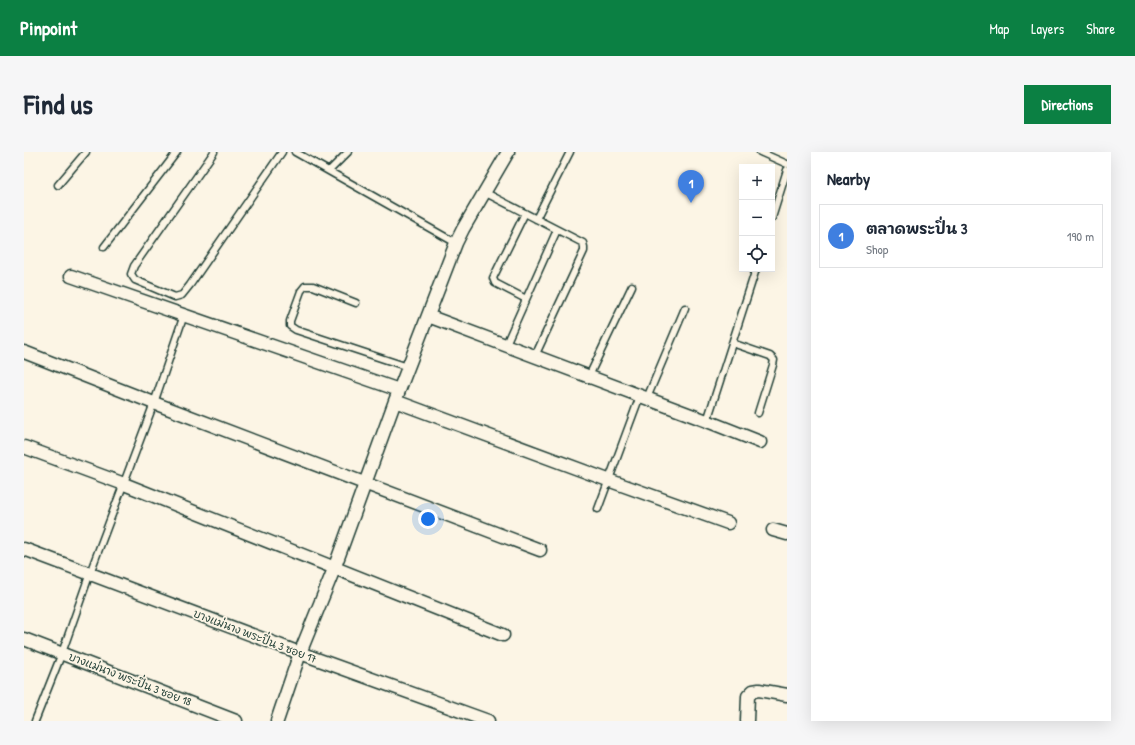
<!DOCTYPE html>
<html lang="en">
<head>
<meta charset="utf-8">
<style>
  body { margin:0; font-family:"Patrick Hand","Playpen Sans Thai",sans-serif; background:#f6f6f7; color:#1f2937 }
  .controls { position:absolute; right:12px; top:12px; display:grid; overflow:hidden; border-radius:0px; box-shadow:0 4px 16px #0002 }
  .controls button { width:36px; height:36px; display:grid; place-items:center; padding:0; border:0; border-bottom:1px solid #e0e1e3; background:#fff; color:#1f2937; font:20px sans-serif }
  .you { position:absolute; left:404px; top:367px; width:14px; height:14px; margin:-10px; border:3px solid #fff; border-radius:50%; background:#1a73e8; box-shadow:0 0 0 6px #1a73e833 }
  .badge { display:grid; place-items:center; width:26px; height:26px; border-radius:50%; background:#0b8043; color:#fff; font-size:13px; font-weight:700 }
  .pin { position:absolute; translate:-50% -33px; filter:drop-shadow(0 1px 2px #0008) }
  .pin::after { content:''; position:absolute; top:21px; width:14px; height:12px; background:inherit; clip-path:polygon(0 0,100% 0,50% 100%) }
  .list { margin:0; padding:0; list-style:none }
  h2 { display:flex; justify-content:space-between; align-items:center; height:52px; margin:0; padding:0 16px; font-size:17px }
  h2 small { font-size:13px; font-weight:400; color:#747a83 }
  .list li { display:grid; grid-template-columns:26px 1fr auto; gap:12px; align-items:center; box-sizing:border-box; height:64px; margin:0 8px 8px; padding:0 8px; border:1px solid #e0e1e3; border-radius:0px }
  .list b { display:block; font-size:15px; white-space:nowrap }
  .list p { margin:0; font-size:13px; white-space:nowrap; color:#747a83 }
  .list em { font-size:13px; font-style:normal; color:#747a83 }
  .icon { flex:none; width:22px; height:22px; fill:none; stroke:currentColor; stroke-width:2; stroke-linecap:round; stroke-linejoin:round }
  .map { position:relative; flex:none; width:763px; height:569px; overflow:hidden; border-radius:0px }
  header { display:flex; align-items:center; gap:24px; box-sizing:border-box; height:56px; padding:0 20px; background:#0b8043; color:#fff }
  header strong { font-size:19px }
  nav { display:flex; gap:22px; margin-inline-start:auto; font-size:14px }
  .intro { display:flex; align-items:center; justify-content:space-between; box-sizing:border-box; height:96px; padding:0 24px }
  h1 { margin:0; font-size:28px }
  .button { padding:10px 18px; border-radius:0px; background:#0b8043; color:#fff; font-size:14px; font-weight:700 }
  main { display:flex; gap:24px; padding:0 24px }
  aside { flex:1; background:#fff; border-radius:0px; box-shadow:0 4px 16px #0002 }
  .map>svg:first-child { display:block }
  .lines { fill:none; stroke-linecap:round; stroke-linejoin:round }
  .service-casing { stroke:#1f3d34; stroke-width:9 }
  .minor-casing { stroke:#1f3d34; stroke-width:15 }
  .service { stroke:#fcf5e5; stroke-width:6 }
  .minor { stroke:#fcf5e5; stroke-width:12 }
  .labels { text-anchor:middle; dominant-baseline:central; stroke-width:3.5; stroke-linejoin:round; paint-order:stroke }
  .street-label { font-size:11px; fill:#1f3d34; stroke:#fcf5e5 }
</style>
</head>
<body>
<header>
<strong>Pinpoint</strong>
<nav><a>Map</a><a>Layers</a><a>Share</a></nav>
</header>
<div class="intro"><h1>Find us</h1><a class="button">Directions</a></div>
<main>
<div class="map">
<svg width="763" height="569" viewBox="0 0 763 569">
  <rect width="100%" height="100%" fill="#fcf5e5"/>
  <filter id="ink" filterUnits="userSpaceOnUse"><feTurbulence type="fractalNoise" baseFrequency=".025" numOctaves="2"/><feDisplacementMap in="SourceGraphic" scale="8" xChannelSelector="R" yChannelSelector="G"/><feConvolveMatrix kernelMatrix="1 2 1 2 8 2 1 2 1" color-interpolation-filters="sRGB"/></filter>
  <g filter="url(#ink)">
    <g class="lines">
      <defs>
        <path id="service" d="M 190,0 L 110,114 L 107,122 L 111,128 L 151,145 L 158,143 L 166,133 L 258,0
          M 271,0 L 432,91
          M 736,0 L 763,12
          M 305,19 L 324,0
          M 34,33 L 62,0
          M 460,40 L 559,91 L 560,95 L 560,99 L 511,204
          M 501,61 L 469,126 L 471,131 L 502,147
          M 748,66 L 763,18
          M 512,67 L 546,0
          M 80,95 L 153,0
          M 332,151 L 289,134 L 281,134 L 277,139 L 266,169 L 266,174 L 272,178 L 384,215
          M 708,191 L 746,204 L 750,208 L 749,213 L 734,261
          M 482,192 L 533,78
          M 565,224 L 608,134
          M 623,246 L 661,156
          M 683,269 L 732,117
          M 574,357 L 616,244
          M 11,569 L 38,501 L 66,421 L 130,251 L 160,163"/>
        <path id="minor" d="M 47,124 L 375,238
          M 404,164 L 683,269 L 736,290
          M 0,200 L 130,251 L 516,398
          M 371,249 L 584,328 L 704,371
          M 0,295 L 100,332 L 479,483
          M 749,378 L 763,382
          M 0,397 L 276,501 L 464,569
          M 0,487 L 212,569
          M 253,569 L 276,501 L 310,417 L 371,249 L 432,91 L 439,77 L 484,0
          M 723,569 L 724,544 L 729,539 L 735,538 L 763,543"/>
      </defs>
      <!-- service casing -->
      <use href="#service" class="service-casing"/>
      <!-- minor casing -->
      <use href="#minor" class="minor-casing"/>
      <!-- service -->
      <use href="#service" class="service"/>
      <!-- minor -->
      <use href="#minor" class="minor"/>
    </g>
  </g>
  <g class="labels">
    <!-- street labels -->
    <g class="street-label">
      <text transform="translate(231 484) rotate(21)">บางแม่นาง พระปิ่น 3 ซอย 17</text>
      <text transform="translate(106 527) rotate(21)">บางแม่นาง พระปิ่น 3 ซอย 18</text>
    </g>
  </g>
</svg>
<div class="controls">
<button>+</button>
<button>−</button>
<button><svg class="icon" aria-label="locate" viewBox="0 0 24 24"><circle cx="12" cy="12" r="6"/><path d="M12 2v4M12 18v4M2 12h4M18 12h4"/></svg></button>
</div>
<div class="you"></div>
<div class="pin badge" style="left:667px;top:51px;background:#3f7fe0">1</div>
</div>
<aside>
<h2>Nearby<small></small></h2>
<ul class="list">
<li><span class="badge" style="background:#3f7fe0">1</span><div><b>ตลาดพระปิ่น 3</b><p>Shop</p></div><em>190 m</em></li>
</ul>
</aside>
</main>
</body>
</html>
